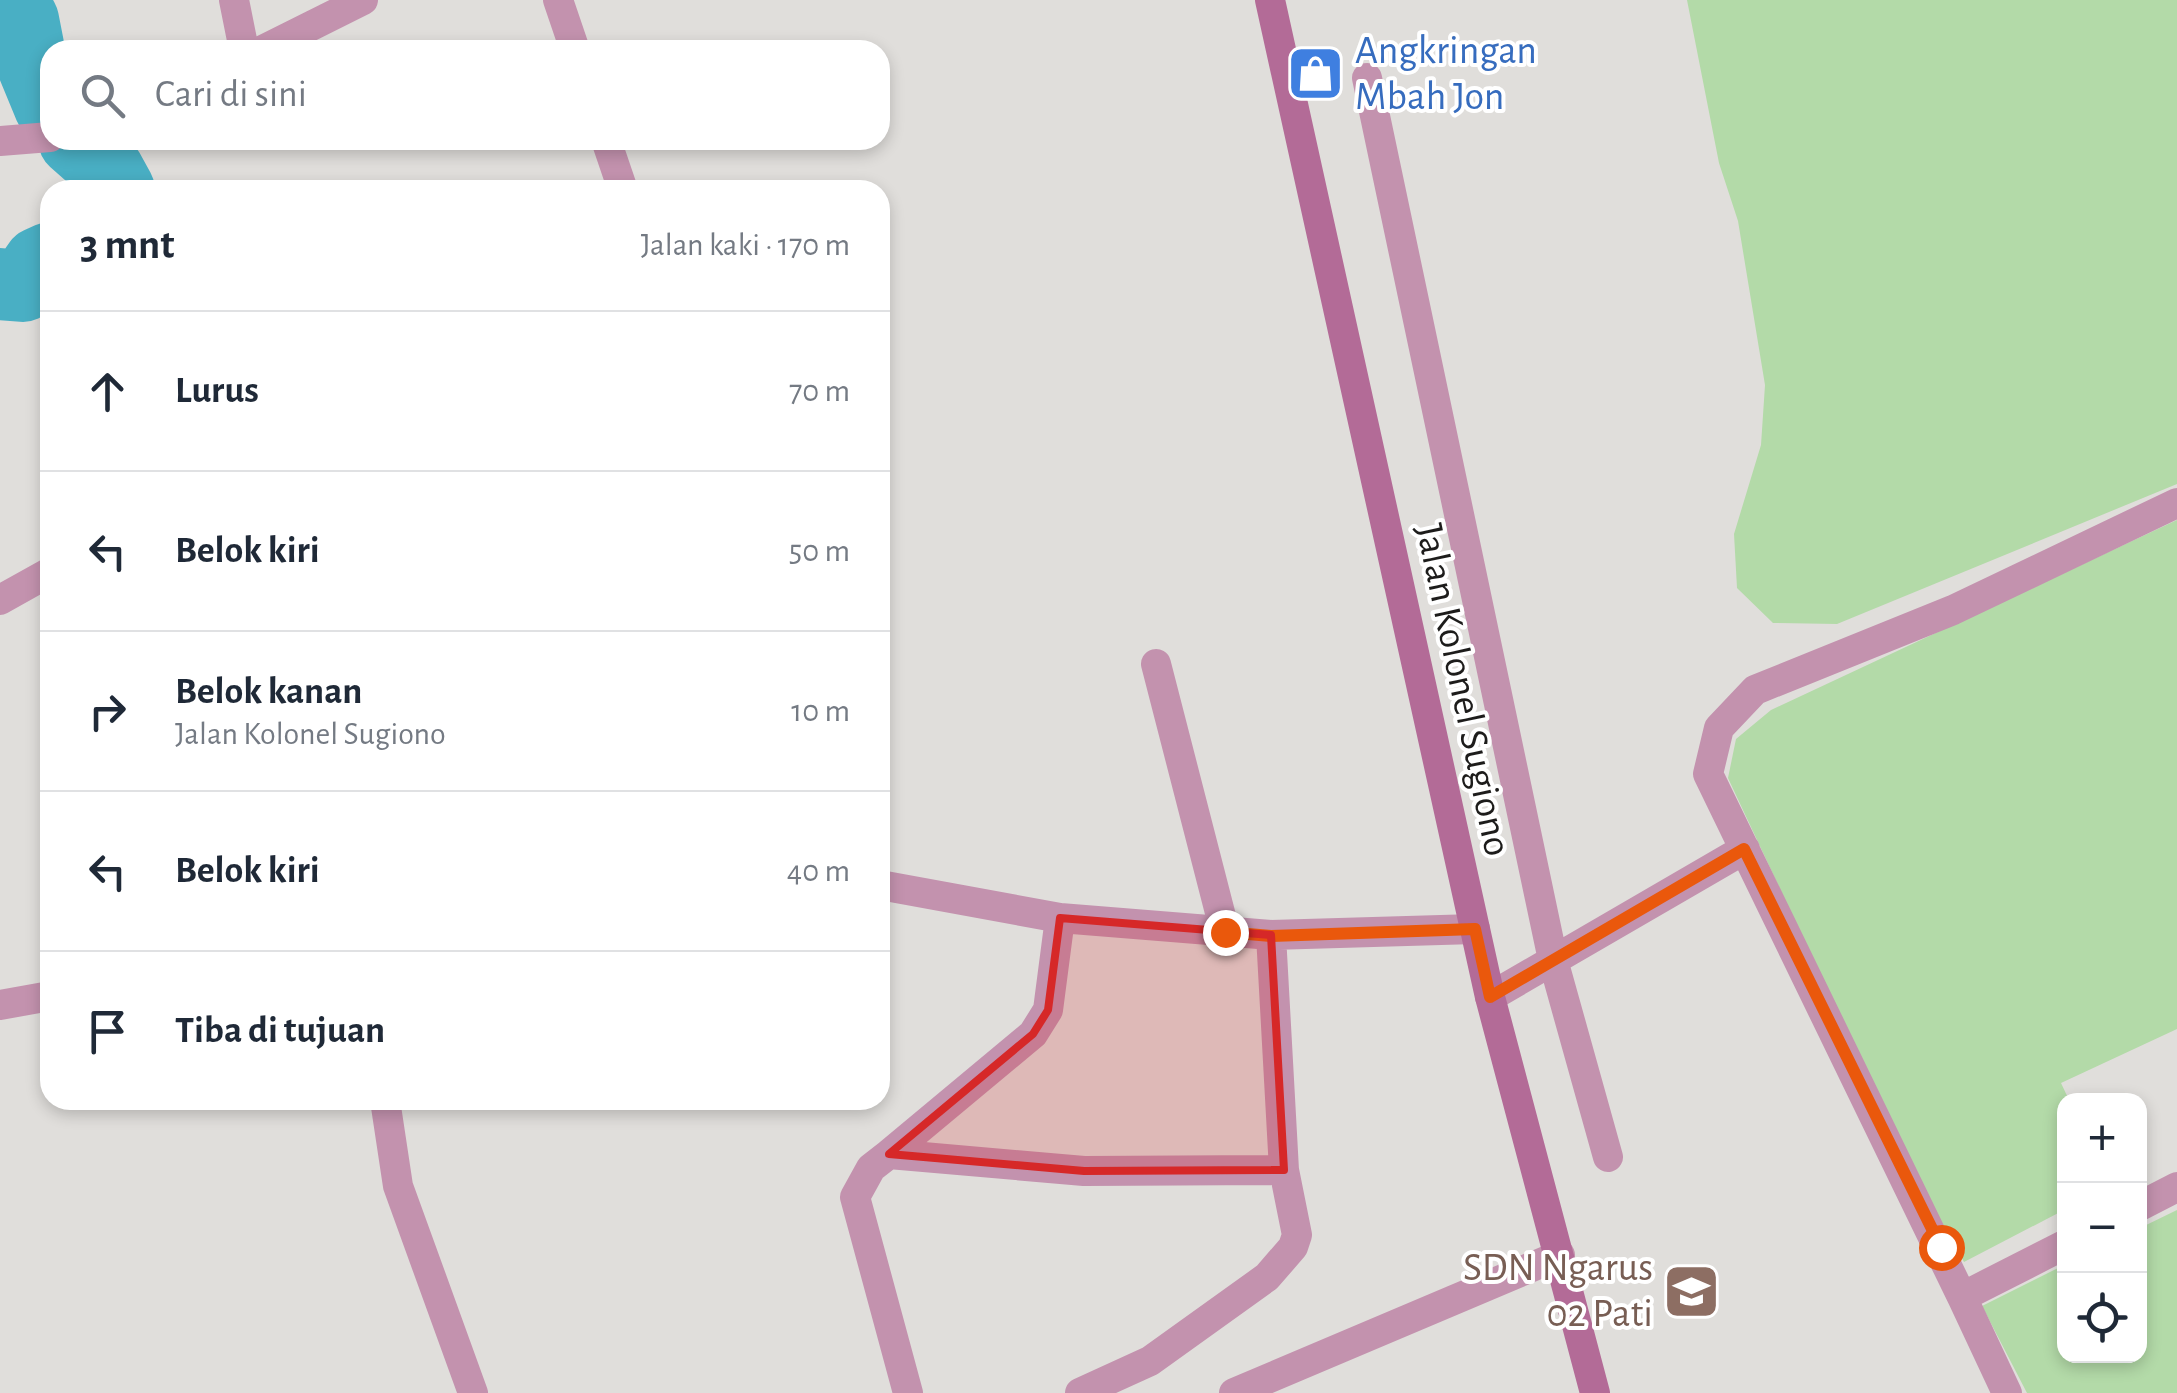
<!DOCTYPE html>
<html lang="id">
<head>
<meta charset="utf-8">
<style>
  body { margin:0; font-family:"Alegreya Sans",sans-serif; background:#f6f6f7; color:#1f2937 }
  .controls { position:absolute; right:30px; bottom:30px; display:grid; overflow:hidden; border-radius:20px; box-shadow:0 5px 15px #0003 }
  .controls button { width:90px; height:90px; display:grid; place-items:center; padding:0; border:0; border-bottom:2px solid #e0e1e3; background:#fff; color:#1f2937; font:50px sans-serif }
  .stop { position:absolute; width:30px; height:30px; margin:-22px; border:8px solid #ea580c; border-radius:50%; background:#fff }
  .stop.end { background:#ea580c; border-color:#fff; box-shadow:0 2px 10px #0008 }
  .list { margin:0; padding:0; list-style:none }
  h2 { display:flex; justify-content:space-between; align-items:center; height:130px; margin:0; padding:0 40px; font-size:42px }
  h2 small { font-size:32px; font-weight:400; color:#747a83 }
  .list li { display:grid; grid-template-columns:65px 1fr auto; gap:30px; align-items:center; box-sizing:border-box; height:160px; padding:0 40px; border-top:2px solid #e0e1e3 }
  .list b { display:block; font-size:38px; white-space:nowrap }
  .list p { margin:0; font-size:32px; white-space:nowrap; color:#747a83 }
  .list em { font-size:32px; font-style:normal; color:#747a83 }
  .icon { flex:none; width:55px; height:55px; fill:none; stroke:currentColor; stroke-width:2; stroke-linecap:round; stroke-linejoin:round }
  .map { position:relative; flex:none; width:2177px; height:1393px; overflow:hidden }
  .search { position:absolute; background:#fff; box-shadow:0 5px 15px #0003; left:40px; top:40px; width:850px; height:110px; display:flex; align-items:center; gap:25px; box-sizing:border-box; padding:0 35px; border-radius:30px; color:#747a83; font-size:38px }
  .panel { position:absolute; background:#fff; box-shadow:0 5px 15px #0003; left:40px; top:180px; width:850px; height:930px; border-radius:30px }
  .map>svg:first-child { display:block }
  .green { fill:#b3daa8 }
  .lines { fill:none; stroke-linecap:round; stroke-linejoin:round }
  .river { stroke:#49afc4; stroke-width:72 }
  .street { stroke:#c392ae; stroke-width:30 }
  .secondary { stroke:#b36b97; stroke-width:30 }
  .route { stroke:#ea580c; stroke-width:12 }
  .marked { fill:#d62828; fill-opacity:0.2; stroke:#d62828; stroke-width:8; stroke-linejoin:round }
  .labels { text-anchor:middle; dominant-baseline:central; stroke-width:8; stroke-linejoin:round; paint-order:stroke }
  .shop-label { font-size:40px; fill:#366cbe; stroke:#fff; text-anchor:start }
  .street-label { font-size:40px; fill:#1d1c1b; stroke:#fff }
  .education-label { font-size:40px; fill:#785e54; stroke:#fff; text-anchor:end }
</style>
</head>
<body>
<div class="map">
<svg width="2177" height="1393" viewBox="0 0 2177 1393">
  <rect width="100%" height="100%" fill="#e0dedb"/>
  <!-- green -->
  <path class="green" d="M 1687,0 L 2177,0 L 2177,484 L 1837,624 L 1773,623 L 1737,588 L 1734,534 L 1761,445 L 1765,385 L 1738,221 L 1719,163 Z
    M 2177,520 L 2177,1029 L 2061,1083 L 2069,1100 L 2064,1100 L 2064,1210 L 1964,1262 L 1905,1156 L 1728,778 L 1736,739 L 1771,710 Z
    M 2177,1210 L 2177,1393 L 2027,1393 L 1982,1306 L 2064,1265 L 2064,1356 L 2140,1356 L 2140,1228 Z"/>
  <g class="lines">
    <!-- river -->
    <path class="river" d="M 12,0 L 23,20 L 31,61 L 50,107
      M 74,140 L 108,170 L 119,190
      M 0,284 L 23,286 L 39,263 L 50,258"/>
    <!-- street -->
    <path class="street" d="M 234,0 L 244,50
      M 558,0 L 575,50
      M 263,50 L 363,0
      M 1367,78 L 1553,960 L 1608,1157
      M 606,140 L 623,190
      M 0,141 L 50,137
      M 0,600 L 50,572
      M 1156,664 L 1225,932
      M 880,885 L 1060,918 L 1271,935 L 1475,929
      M 1490,997 L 1745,849
      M 0,1005 L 50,996
      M 385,1100 L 398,1186 L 473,1393
      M 889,1154 L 1033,1034 L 1048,1010 L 1060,918
      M 2140,1206 L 2177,1187
      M 2064,1245 L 1962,1297 L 1708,774 L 1719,728 L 1755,690 L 1953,610 L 2177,503
      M 1962,1297 L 2007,1393
      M 908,1393 L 855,1197 L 871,1168 L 889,1154 L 1084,1171 L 1284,1170
      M 1080,1393 L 1150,1361 L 1267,1277 L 1293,1247 L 1297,1235 L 1284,1170 L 1271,935
      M 1234,1393 L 1560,1255"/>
    <!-- secondary -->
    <path class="secondary" d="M 1270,0 L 1490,997 L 1595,1393"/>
  </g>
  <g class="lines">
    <!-- route -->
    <path class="route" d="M 1225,932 L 1271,936 L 1475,929 L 1490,997 L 1744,849 L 1941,1247"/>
  </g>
  <!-- marked area -->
  <path class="marked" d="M 1060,918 L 1271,935 L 1284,1170 L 1084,1171 L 889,1154 L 1033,1034 L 1048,1010 Z"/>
  <!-- icons -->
  <defs>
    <symbol id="shop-square" viewBox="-11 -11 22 22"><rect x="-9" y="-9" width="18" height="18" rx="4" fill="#3f7fe0" stroke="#fff"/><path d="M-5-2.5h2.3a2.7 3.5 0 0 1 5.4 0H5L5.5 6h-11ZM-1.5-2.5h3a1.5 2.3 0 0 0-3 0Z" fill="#fff"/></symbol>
    <symbol id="school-square" viewBox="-11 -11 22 22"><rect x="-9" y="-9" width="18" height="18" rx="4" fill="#8d6e63" stroke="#fff"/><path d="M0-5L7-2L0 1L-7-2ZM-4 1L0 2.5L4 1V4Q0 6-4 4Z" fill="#fff"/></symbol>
  </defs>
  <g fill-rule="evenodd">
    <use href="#shop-square" x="1284" y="42" width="63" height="63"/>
    <use href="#school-square" x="1660" y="1260" width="63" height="63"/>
  </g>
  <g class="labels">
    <!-- shop labels -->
    <g class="shop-label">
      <text x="1355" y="51">Angkringan<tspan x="1355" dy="46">Mbah Jon</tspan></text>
    </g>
    <!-- street labels -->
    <g class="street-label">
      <text transform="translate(1463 690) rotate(78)">Jalan Kolonel Sugiono</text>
    </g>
    <!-- education labels -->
    <g class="education-label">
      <text x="1653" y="1268">SDN Ngarus<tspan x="1653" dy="46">02 Pati</tspan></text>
    </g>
  </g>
</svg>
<div class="controls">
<button>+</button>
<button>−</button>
<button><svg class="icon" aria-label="locate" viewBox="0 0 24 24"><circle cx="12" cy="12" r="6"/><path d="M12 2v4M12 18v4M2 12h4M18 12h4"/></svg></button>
</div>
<div class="stop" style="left:1941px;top:1247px"></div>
<div class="stop end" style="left:1225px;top:932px"></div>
<div class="search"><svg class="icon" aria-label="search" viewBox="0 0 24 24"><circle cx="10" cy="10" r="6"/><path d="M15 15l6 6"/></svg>Cari di sini</div>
<section class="panel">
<h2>3 mnt<small>Jalan kaki · 170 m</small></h2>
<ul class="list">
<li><svg class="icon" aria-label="ahead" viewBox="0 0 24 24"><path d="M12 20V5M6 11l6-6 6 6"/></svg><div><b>Lurus</b></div><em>70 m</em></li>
<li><svg class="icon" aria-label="left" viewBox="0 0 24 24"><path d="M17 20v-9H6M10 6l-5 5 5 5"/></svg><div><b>Belok kiri</b></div><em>50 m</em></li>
<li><svg class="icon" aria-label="right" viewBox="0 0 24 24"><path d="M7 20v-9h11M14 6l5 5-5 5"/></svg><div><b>Belok kanan</b><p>Jalan Kolonel Sugiono</p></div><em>10 m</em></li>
<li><svg class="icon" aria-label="left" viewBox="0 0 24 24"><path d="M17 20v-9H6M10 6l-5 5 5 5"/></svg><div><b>Belok kiri</b></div><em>40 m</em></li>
<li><svg class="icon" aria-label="arrive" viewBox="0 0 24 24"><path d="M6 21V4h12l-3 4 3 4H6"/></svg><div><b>Tiba di tujuan</b></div></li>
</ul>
</section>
</div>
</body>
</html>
